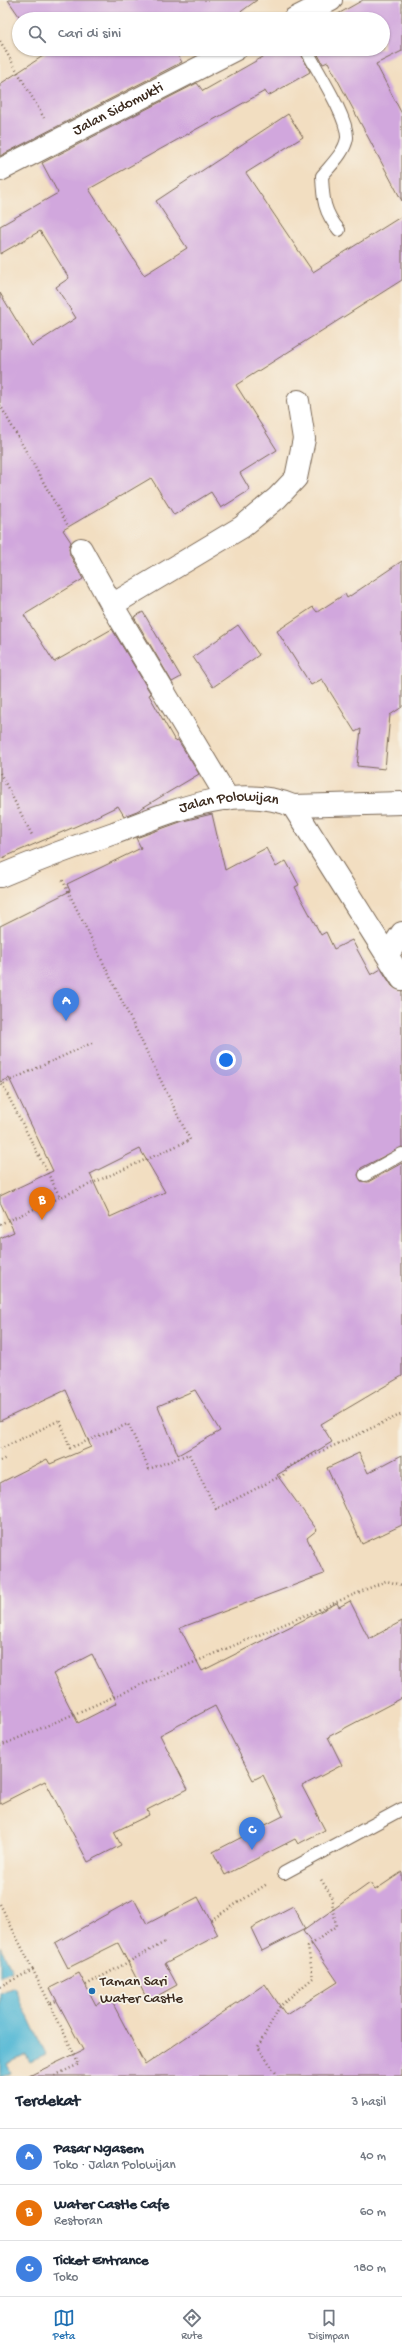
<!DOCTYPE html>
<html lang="id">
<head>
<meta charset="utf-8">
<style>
  body { margin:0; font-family:"Gochi Hand",sans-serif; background:#f2f2f3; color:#1f2937 }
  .you { position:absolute; left:226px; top:1060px; width:14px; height:14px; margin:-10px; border:3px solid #fff; border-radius:50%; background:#1a73e8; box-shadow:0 0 0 6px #1a73e833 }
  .badge { display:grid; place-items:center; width:26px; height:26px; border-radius:50%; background:#1f6fb2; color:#fff; font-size:13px; font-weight:700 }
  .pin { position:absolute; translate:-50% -33px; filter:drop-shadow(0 1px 2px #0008) }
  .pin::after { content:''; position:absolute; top:21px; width:14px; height:12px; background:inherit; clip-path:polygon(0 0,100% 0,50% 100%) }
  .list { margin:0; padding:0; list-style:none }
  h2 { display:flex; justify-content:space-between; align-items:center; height:52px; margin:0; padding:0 16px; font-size:17px }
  h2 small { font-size:13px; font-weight:400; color:#747a83 }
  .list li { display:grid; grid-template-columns:26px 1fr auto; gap:12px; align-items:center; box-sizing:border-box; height:56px; padding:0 16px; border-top:1px solid #e0e1e3 }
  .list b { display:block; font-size:15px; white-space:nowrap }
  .list p { margin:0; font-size:13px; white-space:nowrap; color:#747a83 }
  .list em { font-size:13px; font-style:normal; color:#747a83 }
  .icon { flex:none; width:22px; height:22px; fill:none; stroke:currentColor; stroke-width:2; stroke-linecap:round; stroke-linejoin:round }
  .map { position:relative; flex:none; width:402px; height:2076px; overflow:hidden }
  .search { position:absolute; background:#fff; box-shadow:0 1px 3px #0004; left:12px; right:12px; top:12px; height:44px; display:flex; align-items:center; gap:10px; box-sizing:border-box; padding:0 14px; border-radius:22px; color:#747a83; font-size:15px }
  .sheet { height:220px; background:#fff }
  nav { display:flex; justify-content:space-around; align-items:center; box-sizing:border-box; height:56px; border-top:1px solid #e0e1e3; background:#fff; font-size:11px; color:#747a83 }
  nav a { display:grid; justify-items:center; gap:2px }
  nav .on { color:#1f6fb2 }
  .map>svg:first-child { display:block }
  .water { fill:#56b9d5; stroke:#48727a }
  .building { fill:#d1a7dd; fill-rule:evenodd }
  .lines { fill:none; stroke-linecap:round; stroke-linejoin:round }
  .service-casing { stroke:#7b6957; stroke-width:14 }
  .minor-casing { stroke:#7b6957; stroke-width:24 }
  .path { stroke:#7b6957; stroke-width:2.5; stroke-dasharray:1 3; stroke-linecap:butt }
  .service { stroke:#fff; stroke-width:12 }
  .minor { stroke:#fff; stroke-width:22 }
  .poi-dot { fill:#1f6fb2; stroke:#f7f3e8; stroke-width:1.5 }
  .labels { text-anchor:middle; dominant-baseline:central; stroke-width:3.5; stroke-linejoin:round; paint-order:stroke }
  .street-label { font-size:15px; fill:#3b2a1e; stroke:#f7f3e8 }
  .poi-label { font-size:15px; fill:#3b2a1e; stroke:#f7f3e8; text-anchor:start }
</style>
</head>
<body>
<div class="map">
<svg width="402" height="2076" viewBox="0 0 402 2076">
  <rect width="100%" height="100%" fill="#f7f3e8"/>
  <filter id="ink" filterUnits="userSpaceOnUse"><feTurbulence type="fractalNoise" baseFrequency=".025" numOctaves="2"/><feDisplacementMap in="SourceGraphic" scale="8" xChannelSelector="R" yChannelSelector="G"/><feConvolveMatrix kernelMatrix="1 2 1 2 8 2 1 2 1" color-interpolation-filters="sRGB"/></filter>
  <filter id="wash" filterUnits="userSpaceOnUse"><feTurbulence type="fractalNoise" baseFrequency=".012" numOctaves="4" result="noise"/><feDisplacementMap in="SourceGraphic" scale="16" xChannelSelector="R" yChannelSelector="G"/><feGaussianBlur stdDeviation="0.9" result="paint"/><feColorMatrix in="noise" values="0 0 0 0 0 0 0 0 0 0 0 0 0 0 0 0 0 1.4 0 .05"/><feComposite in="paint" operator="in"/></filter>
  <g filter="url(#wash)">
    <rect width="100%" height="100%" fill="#f2dec1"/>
    <!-- water -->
    <path class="water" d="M 0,1946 L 12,1970 L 0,1976 Z
      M 14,1987 L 46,2055 L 30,2062 L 26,2055 L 7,2064 L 11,2073 L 0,2076 L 0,1993 Z"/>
    <g id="blocks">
      <!-- building -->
      <path class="building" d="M 8,0 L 257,0 L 231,19 L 21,19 Z
        M 363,0 L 402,0 L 402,51 L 376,64 L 402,114 L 402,201 L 328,62 L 323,64 L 315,49 L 383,49 L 383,19 L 329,19 Z
        M 43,49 L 189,49 L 178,56 L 182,62 L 0,156 L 0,84 L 46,54 Z
        M 277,49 L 299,49 L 310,72 L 268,96 L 265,91 L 89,189 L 144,275 L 187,248 L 156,201 L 288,114 L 303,137 L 246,173 L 313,272 L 402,216 L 402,280 L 236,385 L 277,450 L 240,473 L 250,490 L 221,508 L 211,492 L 174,515 L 151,478 L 63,530 L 71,542 L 69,548 L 70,555 L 83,579 L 24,615 L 54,662 L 112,629 L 151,694 L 149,695 L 175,741 L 178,740 L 199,774 L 137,811 L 124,816 L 118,806 L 81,824 L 0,859 L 0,293 L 32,346 L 76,318 L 56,287 L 69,278 L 40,231 L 0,254 L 0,226 L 58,193 L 42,163 L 197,83 L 203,91 Z
        M 402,561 L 402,707 L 390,715 L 385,769 L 357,766 L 361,729 L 355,732 L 322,679 L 311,685 L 277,631 L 313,607 L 317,612 L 345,594 L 347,598 Z
        M 143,612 L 181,677 L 172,682 L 134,617 Z
        M 238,625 L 259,655 L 213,687 L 193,657 Z
        M 212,814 L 225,870 L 266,848 L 276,867 L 286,861 L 299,885 L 295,887 L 321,935 L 326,932 L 334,949 L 352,940 L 371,975 L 381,969 L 392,986 L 402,991 L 402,1147 L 361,1168 L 358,1175 L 361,1181 L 368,1182 L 402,1163 L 402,1376 L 321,1424 L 332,1442 L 277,1475 L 317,1530 L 307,1538 L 324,1574 L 180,1628 L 202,1671 L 337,1603 L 339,1607 L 350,1601 L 369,1639 L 402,1621 L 402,1698 L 328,1737 L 342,1765 L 302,1786 L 325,1830 L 298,1844 L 295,1839 L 225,1875 L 213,1852 L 283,1816 L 263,1775 L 253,1780 L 215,1706 L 160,1735 L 188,1789 L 147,1810 L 149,1815 L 114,1832 L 121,1845 L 88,1862 L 45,1781 L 0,1804 L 0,1483 L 47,1459 L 50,1464 L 91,1447 L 66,1390 L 0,1421 L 0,1238 L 14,1232 L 0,1202 L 0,1196 L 53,1171 L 9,1078 L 0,1082 L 0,926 L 70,891 L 67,884 L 141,848 L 136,838 L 183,821 ZM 140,1149 L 165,1192 L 110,1217 L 90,1174 ZM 195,1390 L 220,1431 L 178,1455 L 158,1406 ZM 92,1654 L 117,1703 L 78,1723 L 53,1674 Z
        M 359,1453 L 368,1473 L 402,1455 L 402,1525 L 362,1544 L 327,1468 Z
        M 402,1872 L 402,2076 L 29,2076 L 83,2050 L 50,1988 L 79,1973 L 96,2005 L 110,1998 L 145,2065 L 265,1984 L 286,2015 L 338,1982 L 303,1931 L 370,1883 L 375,1890 Z
        M 198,1897 L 218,1935 L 165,1963 L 177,1985 L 148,2001 L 118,1943 L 68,1968 L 55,1943 L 134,1899 L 147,1924 Z
        M 293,1906 L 305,1929 L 262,1951 L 251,1928 Z"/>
    </g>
  </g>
  <g filter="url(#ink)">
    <use href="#blocks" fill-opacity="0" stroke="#7b6957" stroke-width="1"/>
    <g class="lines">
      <defs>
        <path id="service" d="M 306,49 C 316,69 348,117 347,138 C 345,152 331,165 322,176 C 323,200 324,212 339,230
          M 365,1175 L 402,1154
          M 284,1873 L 402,1809"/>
        <g id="minor">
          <path d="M 294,19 L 331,0"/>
          <path id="s1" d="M 0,170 L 236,49"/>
          <path d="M 81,549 L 112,605 L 228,799"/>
          <path d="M 112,605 L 242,527 L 277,498 L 296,478 L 304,439 L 298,401"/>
          <path d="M 293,806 L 402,803"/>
          <path id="s2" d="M 0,876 C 38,860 76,846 114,833 C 168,813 235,782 293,806 L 402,979"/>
          <path d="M 388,954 L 402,933"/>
        </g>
      </defs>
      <!-- service casing -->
      <use href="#service" class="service-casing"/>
      <!-- minor casing -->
      <use href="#minor" class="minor-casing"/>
      <!-- path -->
      <path class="path" d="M 0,41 L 44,118
        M 0,405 L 68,526
        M 0,773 L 32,835
        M 2,1084 L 60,1197
        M 0,1085 L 94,1042
        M 0,1224 L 190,1140 L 62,879
        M 0,1449 L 60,1420 L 70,1448 L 128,1424 L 149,1469 L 189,1454 L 216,1509 L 283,1475 L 290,1466 L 402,1414
        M 0,1461 L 6,1458
        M 160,1670 L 162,1676 L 386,1581 L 402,1585
        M 0,1746 L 162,1676
        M 0,1904 L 33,1970
        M 211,1920 L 267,1884
        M 86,1985 L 167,1941
        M 0,1986 L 33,1970 L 50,2004 L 56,2001
        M 50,2004 L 79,2064 L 54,2076
        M 278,2076 L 258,2047 L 280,2006 L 313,1978 L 308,1947 L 336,1926 L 331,1895 L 320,1878"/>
      <!-- service -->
      <use href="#service" class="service"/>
      <!-- minor -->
      <use href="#minor" class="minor"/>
    </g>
  </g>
  <!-- markers -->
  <circle class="poi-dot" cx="92" cy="1991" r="4"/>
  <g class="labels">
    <!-- street labels -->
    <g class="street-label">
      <text stroke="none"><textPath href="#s1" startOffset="133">Jalan Sidomukti</textPath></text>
      <text stroke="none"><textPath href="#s2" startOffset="242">Jalan Polowijan</textPath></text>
    </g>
    <!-- poi labels -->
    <g class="poi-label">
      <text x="100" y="1982">Taman Sari<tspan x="100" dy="17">Water Castle</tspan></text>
    </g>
  </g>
</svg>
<div class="you"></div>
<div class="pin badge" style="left:66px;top:1021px;background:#3f7fe0">A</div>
<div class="pin badge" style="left:42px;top:1220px;background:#e8710a">B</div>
<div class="pin badge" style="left:252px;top:1850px;background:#3f7fe0">C</div>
<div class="search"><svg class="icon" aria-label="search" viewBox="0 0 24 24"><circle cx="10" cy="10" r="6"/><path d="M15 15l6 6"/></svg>Cari di sini</div>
</div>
<section class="sheet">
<h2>Terdekat<small>3 hasil</small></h2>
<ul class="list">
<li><span class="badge" style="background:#3f7fe0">A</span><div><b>Pasar Ngasem</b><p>Toko · Jalan Polowijan</p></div><em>40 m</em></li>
<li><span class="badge" style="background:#e8710a">B</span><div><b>Water Castle Cafe</b><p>Restoran</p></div><em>60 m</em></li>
<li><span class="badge" style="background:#3f7fe0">C</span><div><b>Ticket Entrance</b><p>Toko</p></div><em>180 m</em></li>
</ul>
</section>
<nav>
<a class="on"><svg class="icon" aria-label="map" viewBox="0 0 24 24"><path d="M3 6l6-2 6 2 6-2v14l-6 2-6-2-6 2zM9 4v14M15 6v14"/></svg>Peta</a>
<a><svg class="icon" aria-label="directions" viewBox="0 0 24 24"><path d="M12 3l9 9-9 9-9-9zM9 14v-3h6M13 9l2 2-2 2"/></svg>Rute</a>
<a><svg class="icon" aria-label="saved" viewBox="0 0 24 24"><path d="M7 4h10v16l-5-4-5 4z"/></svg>Disimpan</a>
</nav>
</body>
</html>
